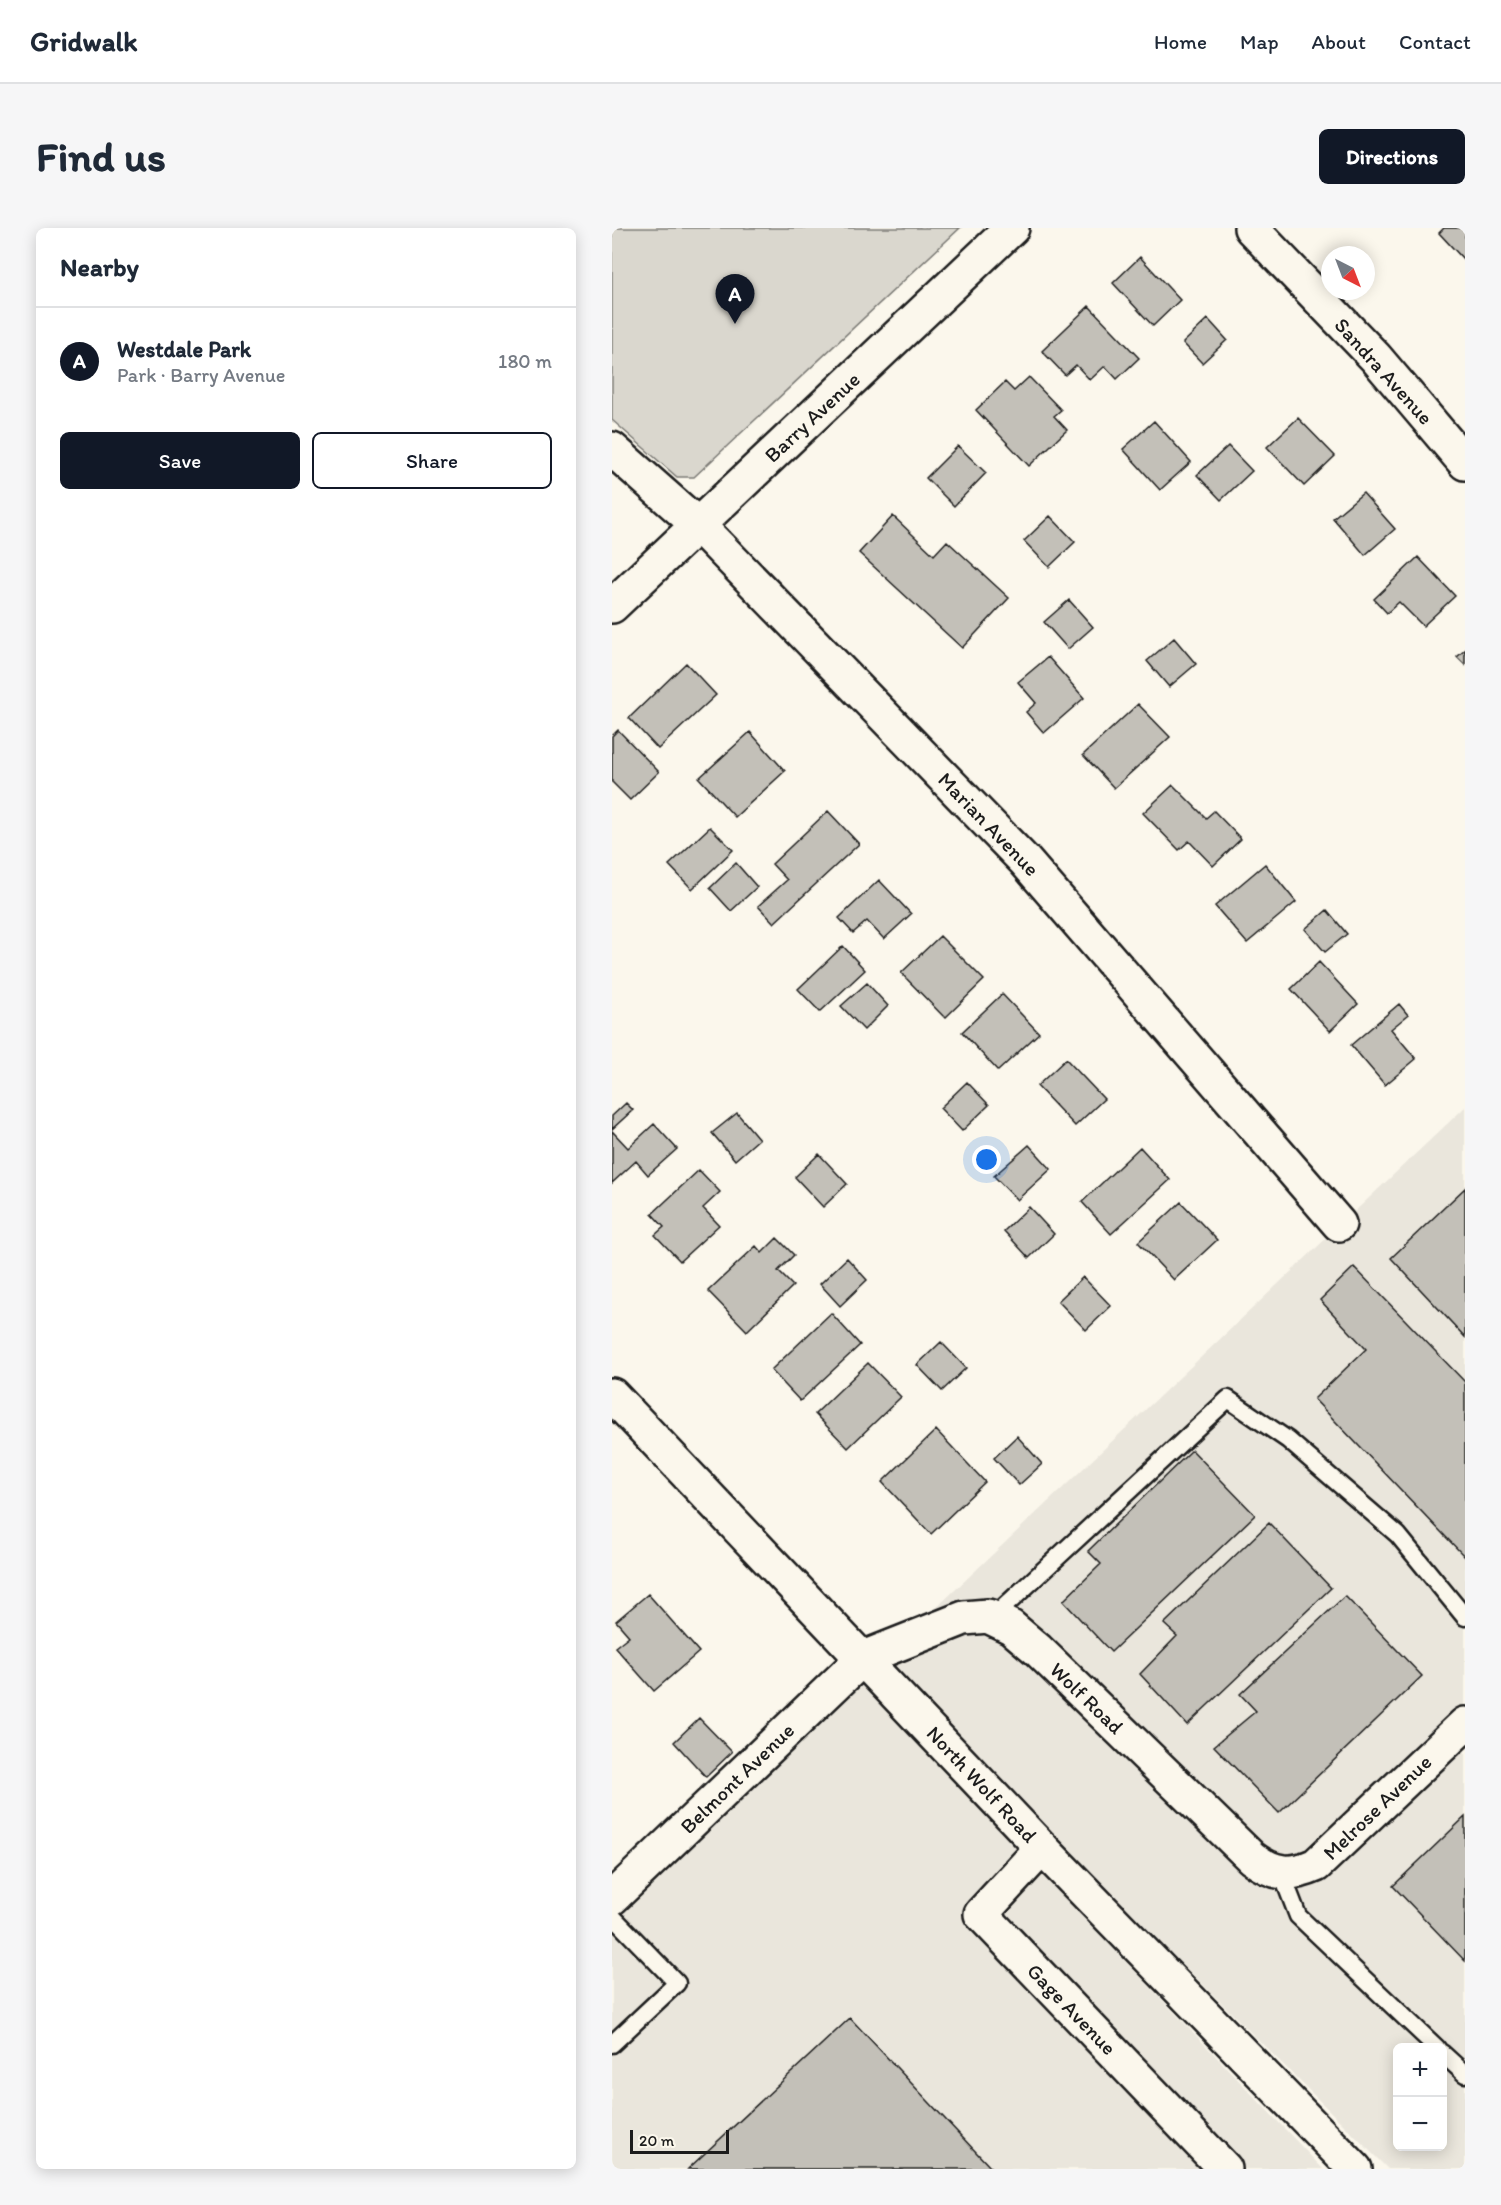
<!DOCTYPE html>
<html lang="en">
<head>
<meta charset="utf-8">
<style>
  body { margin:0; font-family:Itim,sans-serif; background:#f6f6f7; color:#1f2937 }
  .controls { position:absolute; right:18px; bottom:18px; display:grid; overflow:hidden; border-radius:9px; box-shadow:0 3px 15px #0003 }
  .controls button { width:54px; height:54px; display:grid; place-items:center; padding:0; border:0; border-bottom:2px solid #e0e1e3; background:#fff; color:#1f2937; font:30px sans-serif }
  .compass { position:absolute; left:709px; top:18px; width:54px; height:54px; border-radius:50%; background:#fff; box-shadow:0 3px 15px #0003; rotate:138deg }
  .scale { position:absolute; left:18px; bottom:15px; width:99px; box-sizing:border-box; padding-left:6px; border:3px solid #1c1c1c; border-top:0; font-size:16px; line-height:21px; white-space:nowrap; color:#1c1c1c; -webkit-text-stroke:4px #fbf7ec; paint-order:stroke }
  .you { position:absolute; left:375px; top:932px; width:21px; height:21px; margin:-15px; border:4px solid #fff; border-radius:50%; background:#1a73e8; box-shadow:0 0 0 9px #1a73e833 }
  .badge { display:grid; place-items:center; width:39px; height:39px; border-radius:50%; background:#111827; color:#fff; font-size:20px; font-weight:700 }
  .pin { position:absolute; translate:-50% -50px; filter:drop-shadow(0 2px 3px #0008) }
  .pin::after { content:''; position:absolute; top:32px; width:21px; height:18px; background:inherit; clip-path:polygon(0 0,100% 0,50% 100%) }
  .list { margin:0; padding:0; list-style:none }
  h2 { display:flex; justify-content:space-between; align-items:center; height:78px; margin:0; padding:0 24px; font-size:26px }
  h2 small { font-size:20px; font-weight:400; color:#747a83 }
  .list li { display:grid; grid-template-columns:39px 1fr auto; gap:18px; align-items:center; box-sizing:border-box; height:108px; padding:0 24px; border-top:2px solid #e0e1e3 }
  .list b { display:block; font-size:22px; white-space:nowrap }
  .list p { margin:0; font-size:20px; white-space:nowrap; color:#747a83 }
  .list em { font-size:20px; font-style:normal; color:#747a83 }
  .actions { display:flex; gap:12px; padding:18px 24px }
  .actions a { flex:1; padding:14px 0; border:2px solid #111827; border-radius:9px; text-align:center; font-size:21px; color:#111827 }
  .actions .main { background:#111827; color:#fff }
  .map { position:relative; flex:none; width:853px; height:1941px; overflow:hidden; border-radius:9px }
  header { display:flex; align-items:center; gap:36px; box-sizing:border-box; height:84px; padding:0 30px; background:#fff; border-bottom:2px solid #e0e1e3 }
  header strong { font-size:28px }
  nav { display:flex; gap:33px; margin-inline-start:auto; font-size:21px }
  .intro { display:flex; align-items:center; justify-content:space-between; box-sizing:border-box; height:144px; padding:0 36px }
  h1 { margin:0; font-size:42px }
  .button { padding:15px 27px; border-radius:9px; background:#111827; color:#fff; font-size:21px; font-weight:700 }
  main { display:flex; gap:36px; padding:0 36px }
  aside { flex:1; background:#fff; border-radius:9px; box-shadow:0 3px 15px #0003 }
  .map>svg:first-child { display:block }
  .built { fill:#eae6dc; fill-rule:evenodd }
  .green { fill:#dad7ce; stroke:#7b7a75; stroke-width:1.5 }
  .building { fill:#c3c0b8; stroke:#1c1c1c; stroke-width:1.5 }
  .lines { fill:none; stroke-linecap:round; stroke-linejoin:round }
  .lane-casing { stroke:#1c1c1c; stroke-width:21 }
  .street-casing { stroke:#1c1c1c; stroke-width:38 }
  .secondary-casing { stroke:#1c1c1c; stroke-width:38 }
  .lane { stroke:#fbf7ec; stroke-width:16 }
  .street { stroke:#fbf7ec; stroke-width:33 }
  .secondary { stroke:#fbf7ec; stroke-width:33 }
  .labels { text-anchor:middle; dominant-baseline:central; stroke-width:5; stroke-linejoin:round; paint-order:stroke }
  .street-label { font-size:21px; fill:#1c1c1c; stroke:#fbf7ec }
</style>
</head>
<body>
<header>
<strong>Gridwalk</strong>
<nav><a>Home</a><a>Map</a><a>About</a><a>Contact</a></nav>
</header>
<div class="intro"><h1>Find us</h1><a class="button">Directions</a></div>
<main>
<aside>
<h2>Nearby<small></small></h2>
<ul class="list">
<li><span class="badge">A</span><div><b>Westdale Park</b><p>Park · Barry Avenue</p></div><em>180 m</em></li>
</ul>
<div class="actions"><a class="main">Save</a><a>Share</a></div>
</aside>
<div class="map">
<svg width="853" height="1941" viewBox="0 0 853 1941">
  <rect width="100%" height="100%" fill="#fbf7ec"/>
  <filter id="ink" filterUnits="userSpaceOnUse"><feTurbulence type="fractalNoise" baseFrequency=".0167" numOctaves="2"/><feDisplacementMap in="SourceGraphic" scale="12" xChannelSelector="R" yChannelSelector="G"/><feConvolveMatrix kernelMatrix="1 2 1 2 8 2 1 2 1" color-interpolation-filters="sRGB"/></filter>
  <g filter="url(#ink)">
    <!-- built -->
    <path class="built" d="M 853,879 L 853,1941 L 776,1941 L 267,1434 ZM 786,1820 L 830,1820 L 830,1918 L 786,1918 Z
      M 247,1453 L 711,1941 L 0,1941 L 0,1690 Z"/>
    <!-- green -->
    <path class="green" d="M 0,0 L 348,0 L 82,249 L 65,249 L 0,192 Z"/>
    <!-- building -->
    <path class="building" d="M 832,0 L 853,0 L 853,33 L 827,5 Z
      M 528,29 L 568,72 L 541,98 L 501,55 Z
      M 477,78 L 527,130 L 505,151 L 493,138 L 478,152 L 464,137 L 453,147 L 430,123 Z
      M 596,91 L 615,112 L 590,135 L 571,115 Z
      M 417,149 L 449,182 L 442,188 L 455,202 L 417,238 L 364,182 L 393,154 L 402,163 Z
      M 686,190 L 723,228 L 692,258 L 655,219 Z
      M 542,193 L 579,234 L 548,262 L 511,221 Z
      M 346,218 L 374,245 L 342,278 L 314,250 Z
      M 616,218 L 640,243 L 609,272 L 585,247 Z
      M 751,265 L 783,301 L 753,327 L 721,290 Z
      M 281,288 L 322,327 L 335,313 L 397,370 L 350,420 L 247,325 Z
      M 438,288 L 463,314 L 437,339 L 412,313 Z
      M 806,329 L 843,368 L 811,398 L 787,374 L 775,385 L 762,371 Z
      M 457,372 L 481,399 L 456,421 L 432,394 Z
      M 562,410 L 584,436 L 557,459 L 535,433 Z
      M 853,422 L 853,437 L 845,429 Z
      M 436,429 L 472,470 L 432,505 L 414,484 L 424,475 L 406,454 Z
      M 74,435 L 104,467 L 46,521 L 17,490 Z
      M 526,476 L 558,509 L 502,560 L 471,527 Z
      M 6,502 L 47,544 L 18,572 L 0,554 L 0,508 Z
      M 138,504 L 173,543 L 123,589 L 87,550 Z
      M 561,557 L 594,590 L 602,583 L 629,611 L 601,638 L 577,613 L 567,622 L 531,585 Z
      M 216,583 L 247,616 L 162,695 L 146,678 L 175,652 L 160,636 Z
      M 98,599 L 121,622 L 80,661 L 57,637 Z
      M 124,635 L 145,659 L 119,683 L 98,660 Z
      M 653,636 L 684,674 L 635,715 L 603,678 Z
      M 267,652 L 299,686 L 272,711 L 255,693 L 241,705 L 227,690 Z
      M 715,682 L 735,706 L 713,724 L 693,701 Z
      M 328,708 L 372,752 L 333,790 L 289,745 Z
      M 231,718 L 253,742 L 208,784 L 186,761 Z
      M 707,734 L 746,776 L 718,803 L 679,761 Z
      M 255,755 L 276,778 L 252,802 L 229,778 Z
      M 390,766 L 427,805 L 386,843 L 350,804 Z
      M 787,776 L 796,787 L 779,801 L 804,831 L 773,857 L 739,817 Z
      M 454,831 L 492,871 L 463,898 L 425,858 Z
      M 355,854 L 377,877 L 350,903 L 328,880 Z
      M 14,875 L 21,882 L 0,901 L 0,888 Z
      M 125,885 L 147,911 L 123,932 L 100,905 Z
      M 42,896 L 65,921 L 36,947 L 24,933 L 0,955 L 0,903 L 16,920 Z
      M 417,917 L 439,941 L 405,972 L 382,948 Z
      M 528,919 L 558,952 L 499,1006 L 470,974 Z
      M 207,926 L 235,956 L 211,979 L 183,949 Z
      M 87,942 L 108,964 L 91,980 L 107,997 L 68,1033 L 43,1007 L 52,999 L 40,986 Z
      M 853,960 L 853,1109 L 779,1030 Z
      M 569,974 L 605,1012 L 562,1052 L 526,1014 Z
      M 417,979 L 442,1006 L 417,1030 L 392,1003 Z
      M 165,1010 L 182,1027 L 166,1043 L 181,1058 L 135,1103 L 96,1063 L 144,1018 L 150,1025 Z
      M 235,1030 L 255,1052 L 228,1078 L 208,1056 Z
      M 742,1039 L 853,1154 L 853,1329 L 702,1171 L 754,1121 L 708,1072 Z
      M 471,1049 L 499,1078 L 474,1102 L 446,1073 Z
      M 219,1085 L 248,1117 L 188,1173 L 159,1142 Z
      M 329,1114 L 354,1140 L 330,1163 L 305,1137 Z
      M 256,1135 L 289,1169 L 236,1220 L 203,1186 Z
      M 324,1202 L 373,1254 L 319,1306 L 270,1254 Z
      M 405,1208 L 430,1236 L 407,1257 L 382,1230 Z
      M 580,1222 L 643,1287 L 499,1424 L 451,1373 L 489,1336 L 476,1323 Z
      M 657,1295 L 719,1360 L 575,1497 L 528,1446 L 565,1408 L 552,1396 Z
      M 36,1366 L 87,1424 L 42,1463 L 3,1419 L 17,1408 L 4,1393 Z
      M 733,1368 L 810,1448 L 667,1585 L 602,1518 L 644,1483 L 628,1466 Z
      M 87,1490 L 120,1524 L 94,1549 L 62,1514 Z
      M 853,1589 L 853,1733 L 781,1658 Z
      M 238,1790 L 380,1941 L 76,1941 Z"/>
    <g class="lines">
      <defs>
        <path id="lane" d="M 380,1390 L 616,1171 L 676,1212 L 786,1307 L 853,1389
          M 669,1644 L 686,1688 L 825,1820
          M 0,1688 L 65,1755 L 0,1816
          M 830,1825 L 853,1846"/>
        <path id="street" d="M 639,0 L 764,130 L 853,235
          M 0,221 L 86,297 L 413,633 L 727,996
          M 0,378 L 400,0
          M 430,1620 L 369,1686 L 613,1941
          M 0,1670 L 251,1430 L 352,1390 L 376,1388 L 399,1399 L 426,1422 L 640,1630 C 663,1647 679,1648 704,1637 L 853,1496"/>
        <path id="secondary" d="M 0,1167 L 430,1620 L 743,1941"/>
      </defs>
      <!-- lane casing -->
      <use href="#lane" class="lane-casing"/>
      <!-- street casing -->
      <use href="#street" class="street-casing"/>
      <!-- secondary casing -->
      <use href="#secondary" class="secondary-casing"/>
      <!-- lane -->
      <use href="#lane" class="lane"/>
      <!-- street -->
      <use href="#street" class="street"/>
      <!-- secondary -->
      <use href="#secondary" class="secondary"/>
    </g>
  </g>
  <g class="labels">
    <!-- street labels -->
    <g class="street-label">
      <text transform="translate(772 143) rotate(48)">Sandra Avenue</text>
      <text transform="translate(200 189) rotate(-43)">Barry Avenue</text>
      <text transform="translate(377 596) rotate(46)">Marian Avenue</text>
      <text transform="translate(475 1470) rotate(44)">Wolf Road</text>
      <text transform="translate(125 1550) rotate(-44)">Belmont Avenue</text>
      <text transform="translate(370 1556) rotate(47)">North Wolf Road</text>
      <text transform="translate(765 1579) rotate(-44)">Melrose Avenue</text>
      <text transform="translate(460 1781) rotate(46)">Gage Avenue</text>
    </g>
  </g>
</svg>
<div class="controls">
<button>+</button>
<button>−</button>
</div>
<svg class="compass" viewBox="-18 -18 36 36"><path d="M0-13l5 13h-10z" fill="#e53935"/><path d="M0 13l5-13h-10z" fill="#747a83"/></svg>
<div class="scale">20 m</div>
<div class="you"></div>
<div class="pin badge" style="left:123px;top:96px">A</div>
</div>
</main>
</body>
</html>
